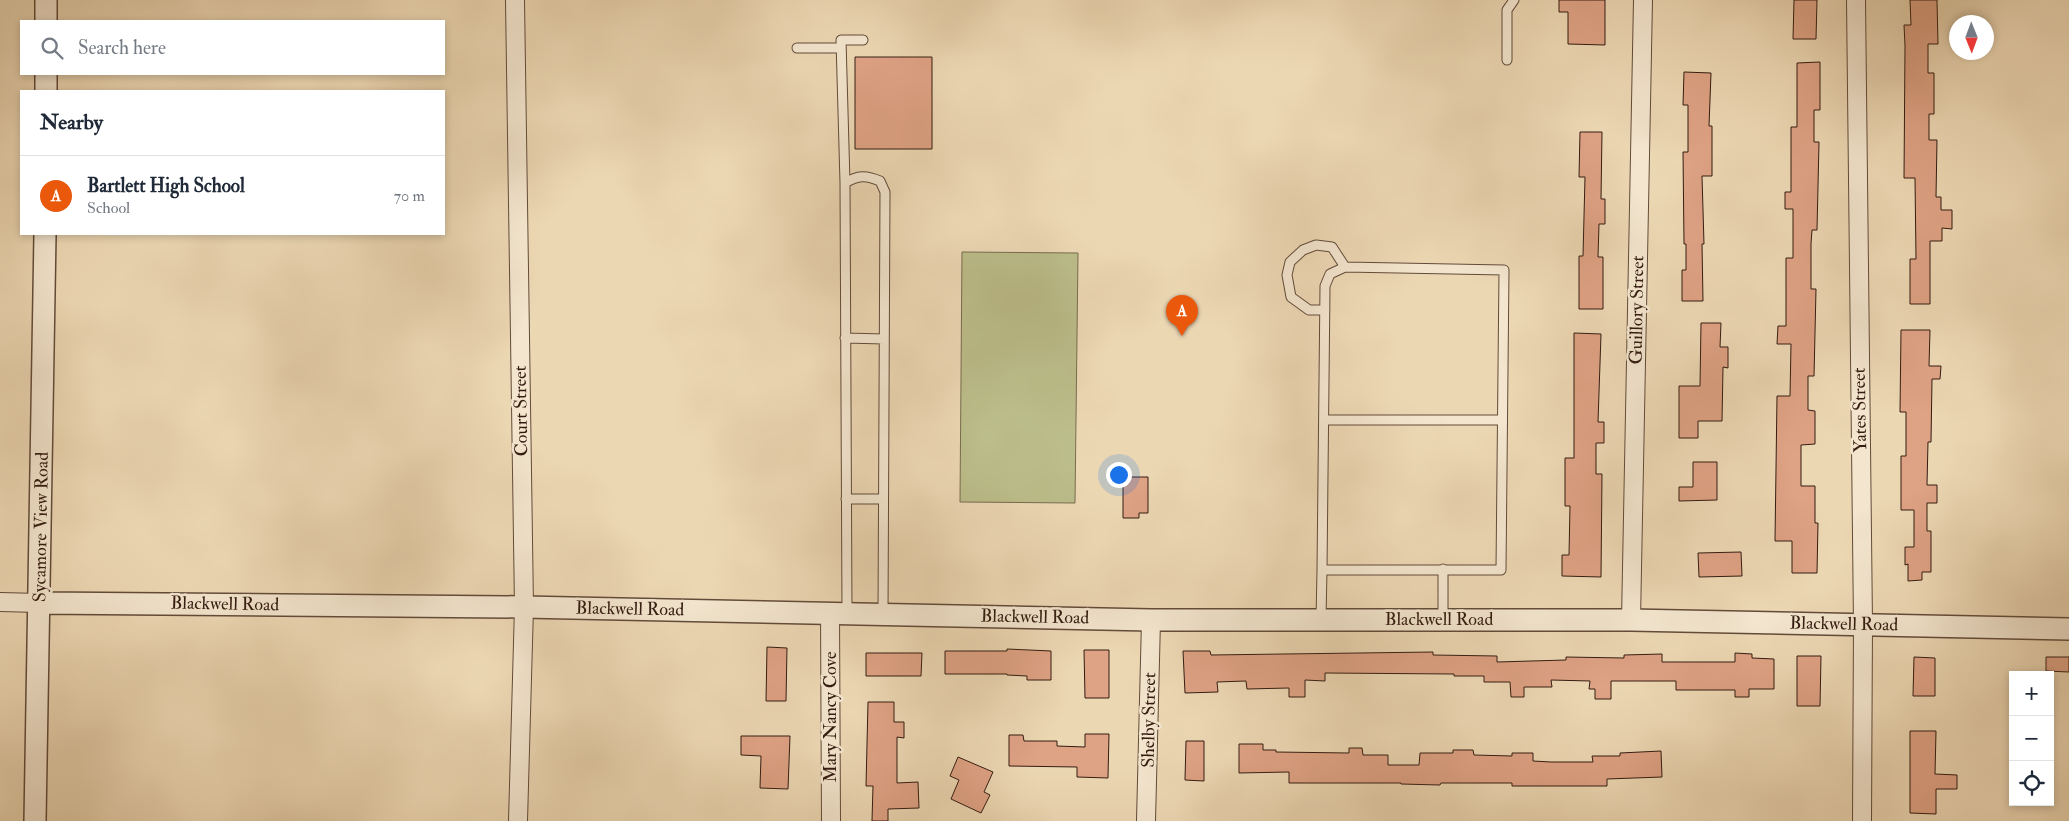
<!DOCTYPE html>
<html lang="en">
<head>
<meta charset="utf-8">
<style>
  body { margin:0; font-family:"IM FELL Double Pica",serif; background:#f2f2f3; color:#1f2937 }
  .controls { position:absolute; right:15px; bottom:15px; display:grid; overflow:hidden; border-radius:0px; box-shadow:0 2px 8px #0003 }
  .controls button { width:45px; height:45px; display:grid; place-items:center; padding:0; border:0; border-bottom:1px solid #e0e1e3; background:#fff; color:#1f2937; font:25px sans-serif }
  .compass { position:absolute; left:1949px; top:15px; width:45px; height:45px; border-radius:50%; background:#fff; box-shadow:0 2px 8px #0003; rotate:179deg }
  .you { position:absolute; left:1118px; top:474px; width:18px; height:18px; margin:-12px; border:4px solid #fff; border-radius:50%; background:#1a73e8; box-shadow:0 0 0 8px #1a73e833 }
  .badge { display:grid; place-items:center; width:32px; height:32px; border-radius:50%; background:#ea580c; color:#fff; font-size:16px; font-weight:700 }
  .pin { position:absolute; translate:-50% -41px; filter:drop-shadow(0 1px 2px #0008) }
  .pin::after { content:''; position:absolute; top:26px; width:18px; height:15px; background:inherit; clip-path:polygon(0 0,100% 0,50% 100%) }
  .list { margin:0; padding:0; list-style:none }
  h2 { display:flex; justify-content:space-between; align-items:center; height:65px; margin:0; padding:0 20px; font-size:21px }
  h2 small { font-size:16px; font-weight:400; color:#747a83 }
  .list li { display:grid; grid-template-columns:32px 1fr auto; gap:15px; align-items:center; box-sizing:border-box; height:80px; padding:0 20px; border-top:1px solid #e0e1e3 }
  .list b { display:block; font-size:19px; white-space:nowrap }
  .list p { margin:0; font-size:16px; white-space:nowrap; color:#747a83 }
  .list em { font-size:16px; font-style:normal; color:#747a83 }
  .icon { flex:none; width:28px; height:28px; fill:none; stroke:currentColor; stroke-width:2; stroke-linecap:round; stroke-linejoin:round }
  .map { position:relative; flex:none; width:2069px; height:821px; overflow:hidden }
  .search { position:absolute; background:#fff; box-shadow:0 2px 8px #0003; left:20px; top:20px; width:425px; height:55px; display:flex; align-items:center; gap:12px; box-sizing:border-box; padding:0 18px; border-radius:0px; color:#747a83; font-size:19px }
  .panel { position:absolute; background:#fff; box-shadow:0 2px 8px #0003; left:20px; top:90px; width:425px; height:145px; border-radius:0px }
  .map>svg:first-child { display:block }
  .green { fill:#bbbd8a; stroke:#786c4e }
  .building { fill:#dea284; stroke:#341c11 }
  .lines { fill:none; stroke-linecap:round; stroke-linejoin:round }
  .service-casing { stroke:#624b3a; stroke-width:11 }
  .minor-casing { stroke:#624b3a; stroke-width:20 }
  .tertiary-casing { stroke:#624b3a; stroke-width:24 }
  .service { stroke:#f3e5ce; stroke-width:9 }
  .minor { stroke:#f3e5ce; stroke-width:18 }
  .tertiary { stroke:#f3e5ce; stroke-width:21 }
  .labels { text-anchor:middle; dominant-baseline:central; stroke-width:5; stroke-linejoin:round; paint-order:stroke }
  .street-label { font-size:18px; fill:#341c11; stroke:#f3e5ce }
</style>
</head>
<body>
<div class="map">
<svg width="2069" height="821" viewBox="0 0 2069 821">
  <rect width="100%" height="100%" fill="#ecd7b3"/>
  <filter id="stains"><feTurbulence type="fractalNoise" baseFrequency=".004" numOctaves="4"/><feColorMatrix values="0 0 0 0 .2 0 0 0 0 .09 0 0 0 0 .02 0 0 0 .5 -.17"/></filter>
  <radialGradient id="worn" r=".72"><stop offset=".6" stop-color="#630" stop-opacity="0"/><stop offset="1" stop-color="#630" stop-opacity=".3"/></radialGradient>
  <!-- green -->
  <path class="green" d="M 962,252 L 1078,253 L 1075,503 L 960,502 Z"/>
  <!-- building -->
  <path class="building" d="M 1559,0 L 1605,0 L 1605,45 L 1568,44 L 1568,12 L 1559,12 Z
    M 1794,0 L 1817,0 L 1816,39 L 1793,39 Z
    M 1910,0 L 1937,0 L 1938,44 L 1928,44 L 1928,73 L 1934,73 L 1934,114 L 1929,114 L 1929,140 L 1937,140 L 1936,197 L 1941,197 L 1941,210 L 1952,210 L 1952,229 L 1942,228 L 1942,241 L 1930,241 L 1930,304 L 1910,304 L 1910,259 L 1916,259 L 1915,178 L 1904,178 L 1905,45 L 1904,25 L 1911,25 Z
    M 855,57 L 932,57 L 932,149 L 855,149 Z
    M 1820,62 L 1820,110 L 1814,110 L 1814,142 L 1819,142 L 1817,230 L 1812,230 L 1811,244 L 1811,289 L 1816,289 L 1814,376 L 1808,376 L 1808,410 L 1815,411 L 1815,444 L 1801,445 L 1801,486 L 1815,486 L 1815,523 L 1818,523 L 1817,573 L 1792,573 L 1792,541 L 1775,541 L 1777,396 L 1790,396 L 1791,344 L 1777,344 L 1778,326 L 1786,326 L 1786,258 L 1793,258 L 1793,209 L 1785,209 L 1785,192 L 1791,192 L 1791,127 L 1797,127 L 1797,63 Z
    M 1684,72 L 1711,73 L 1709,126 L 1712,126 L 1712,176 L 1702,176 L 1704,244 L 1702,244 L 1703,301 L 1682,301 L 1682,270 L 1686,270 L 1686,244 L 1684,244 L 1683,152 L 1688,152 L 1688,105 L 1683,105 Z
    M 1580,132 L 1602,132 L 1601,199 L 1605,199 L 1605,224 L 1599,224 L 1598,257 L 1603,257 L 1603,309 L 1579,309 L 1579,256 L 1583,256 L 1585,177 L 1579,177 Z
    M 1701,323 L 1721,323 L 1720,347 L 1728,347 L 1728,368 L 1723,367 L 1722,421 L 1698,421 L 1698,438 L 1679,438 L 1679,386 L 1700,386 Z
    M 1901,330 L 1930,330 L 1929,366 L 1941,366 L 1940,379 L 1932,379 L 1931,442 L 1928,442 L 1927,485 L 1937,485 L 1937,503 L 1927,503 L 1927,531 L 1931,531 L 1931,572 L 1922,572 L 1922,580 L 1908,581 L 1908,564 L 1905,565 L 1905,547 L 1914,547 L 1914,510 L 1901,510 L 1901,456 L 1906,456 L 1906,412 L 1900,412 Z
    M 1574,333 L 1601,334 L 1598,422 L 1604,422 L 1604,443 L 1596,443 L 1596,474 L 1602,474 L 1601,577 L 1562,576 L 1562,555 L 1569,555 L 1570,506 L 1565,506 L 1565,458 L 1574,458 Z
    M 1693,462 L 1717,462 L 1717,500 L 1679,501 L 1679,487 L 1693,487 Z
    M 1123,477 L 1148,477 L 1148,513 L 1139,513 L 1139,518 L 1123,518 Z
    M 1741,552 L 1742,576 L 1699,577 L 1698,553 Z
    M 767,647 L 787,648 L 786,701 L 766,701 Z
    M 1007,649 L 1051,651 L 1051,680 L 1027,680 L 1027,676 L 1007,675 L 1007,674 L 945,674 L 945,651 L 1007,651 Z
    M 1084,650 L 1109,650 L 1109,698 L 1085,698 Z
    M 1183,651 L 1210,651 L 1211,655 L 1433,652 L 1433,655 L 1497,656 L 1497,662 L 1566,660 L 1566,657 L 1624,658 L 1624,655 L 1662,654 L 1662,662 L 1735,662 L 1735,653 L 1752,654 L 1752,658 L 1774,659 L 1774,689 L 1749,689 L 1749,697 L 1735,697 L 1735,690 L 1676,690 L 1676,681 L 1611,681 L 1611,699 L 1595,699 L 1595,689 L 1589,689 L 1590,681 L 1551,680 L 1552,687 L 1524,687 L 1524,697 L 1511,697 L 1510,682 L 1484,682 L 1484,676 L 1454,676 L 1454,674 L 1325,673 L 1325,681 L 1305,680 L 1305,697 L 1289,697 L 1289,688 L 1247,689 L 1246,681 L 1217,682 L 1218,692 L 1185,693 Z
    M 866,653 L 922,653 L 921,676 L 866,676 Z
    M 1797,656 L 1821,656 L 1820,706 L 1797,706 Z
    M 1914,657 L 1935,658 L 1935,696 L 1913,696 Z
    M 2046,657 L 2069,657 L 2069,672 L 2046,671 Z
    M 868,702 L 894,702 L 894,722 L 904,722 L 904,738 L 897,737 L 897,783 L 918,782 L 919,808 L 888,809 L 888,821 L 872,821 L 873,786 L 866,786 Z
    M 1910,731 L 1936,731 L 1935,774 L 1957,775 L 1957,789 L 1936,789 L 1936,814 L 1910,813 Z
    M 1085,734 L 1109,734 L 1108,778 L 1077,777 L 1077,767 L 1009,766 L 1009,735 L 1023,735 L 1024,741 L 1057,741 L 1057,746 L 1085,747 Z
    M 741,736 L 790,736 L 788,789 L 760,788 L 761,756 L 741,755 Z
    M 1186,741 L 1204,741 L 1204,781 L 1185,780 Z
    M 1239,744 L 1263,744 L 1263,750 L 1276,750 L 1276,752 L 1349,753 L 1349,748 L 1362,748 L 1363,755 L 1388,755 L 1388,765 L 1419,765 L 1420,753 L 1453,753 L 1453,750 L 1473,750 L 1474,755 L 1512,756 L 1512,753 L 1533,753 L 1533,761 L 1551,762 L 1593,762 L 1592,756 L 1620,756 L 1620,753 L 1661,751 L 1662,777 L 1607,779 L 1607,786 L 1512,786 L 1512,783 L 1441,783 L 1440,785 L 1401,784 L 1401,783 L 1289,783 L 1289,772 L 1239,773 Z
    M 958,757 L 993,772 L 984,792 L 990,795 L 981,813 L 951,799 L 959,780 L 950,776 Z"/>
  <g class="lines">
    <defs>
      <path id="service" d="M 797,48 L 841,48
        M 1507,60 L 1507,10 L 1514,0
        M 845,183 L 841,40 L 863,40
        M 1325,310 L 1309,310 L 1291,297 L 1287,275 L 1290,262 L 1303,250 L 1316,245 L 1332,247 L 1345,267
        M 845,338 L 884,339
        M 1325,420 L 1502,420
        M 846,499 L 883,499
        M 847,613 L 845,183 C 858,175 866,175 880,181 L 885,192 L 883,613
        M 1321,619 L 1322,570 L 1501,570 L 1504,270 L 1345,267 L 1330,274 L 1325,286 L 1322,570
        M 1443,619 L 1443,569"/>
      <path id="minor" d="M 515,0 L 524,607 L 518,821
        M 1856,0 L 1863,624 L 1862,821
        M 0,602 L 39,603
        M 830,612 L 831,821
        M 1631,620 L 1643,0
        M 1146,821 L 1151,620"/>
      <path id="tertiary" d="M 46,21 L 46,0
        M 46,91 L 46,74
        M 39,603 L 524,607 L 1151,620 L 1631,620 L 2069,629
        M 35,821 L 45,234"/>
    </defs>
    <!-- service casing -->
    <use href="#service" class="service-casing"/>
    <!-- minor casing -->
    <use href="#minor" class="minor-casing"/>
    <!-- tertiary casing -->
    <use href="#tertiary" class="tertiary-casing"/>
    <!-- service -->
    <use href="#service" class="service"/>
    <!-- minor -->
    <use href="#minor" class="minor"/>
    <!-- tertiary -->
    <use href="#tertiary" class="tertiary"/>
  </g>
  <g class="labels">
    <!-- street labels -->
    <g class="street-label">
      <text transform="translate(1637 310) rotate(-89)">Guillory Street</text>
      <text transform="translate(1860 410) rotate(-91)">Yates Street</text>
      <text transform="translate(521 411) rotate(-91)">Court Street</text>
      <text transform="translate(41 527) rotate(-89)">Sycamore View Road</text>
      <text transform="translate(225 604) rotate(1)">Blackwell Road</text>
      <text transform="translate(630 609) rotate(1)">Blackwell Road</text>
      <text transform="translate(1035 617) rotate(1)">Blackwell Road</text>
      <text x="1439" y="619">Blackwell Road</text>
      <text transform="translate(1844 624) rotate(1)">Blackwell Road</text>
      <text transform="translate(830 717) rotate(-90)">Mary Nancy Cove</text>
      <text transform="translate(1149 720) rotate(-89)">Shelby Street</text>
    </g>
  </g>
  <rect width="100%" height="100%" filter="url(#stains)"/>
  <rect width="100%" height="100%" fill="url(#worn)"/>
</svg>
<div class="controls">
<button>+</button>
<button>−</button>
<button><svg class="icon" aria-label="locate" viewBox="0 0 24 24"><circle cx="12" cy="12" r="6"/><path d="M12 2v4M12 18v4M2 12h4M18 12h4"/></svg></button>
</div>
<svg class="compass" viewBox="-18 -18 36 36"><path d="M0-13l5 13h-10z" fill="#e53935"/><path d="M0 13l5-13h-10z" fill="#747a83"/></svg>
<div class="you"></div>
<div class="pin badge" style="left:1182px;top:336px">A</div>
<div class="search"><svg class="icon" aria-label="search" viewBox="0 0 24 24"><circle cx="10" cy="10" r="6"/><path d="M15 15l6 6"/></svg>Search here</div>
<section class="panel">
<h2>Nearby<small></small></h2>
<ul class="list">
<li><span class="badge">A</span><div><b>Bartlett High School</b><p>School</p></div><em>70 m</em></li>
</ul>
</section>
</div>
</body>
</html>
